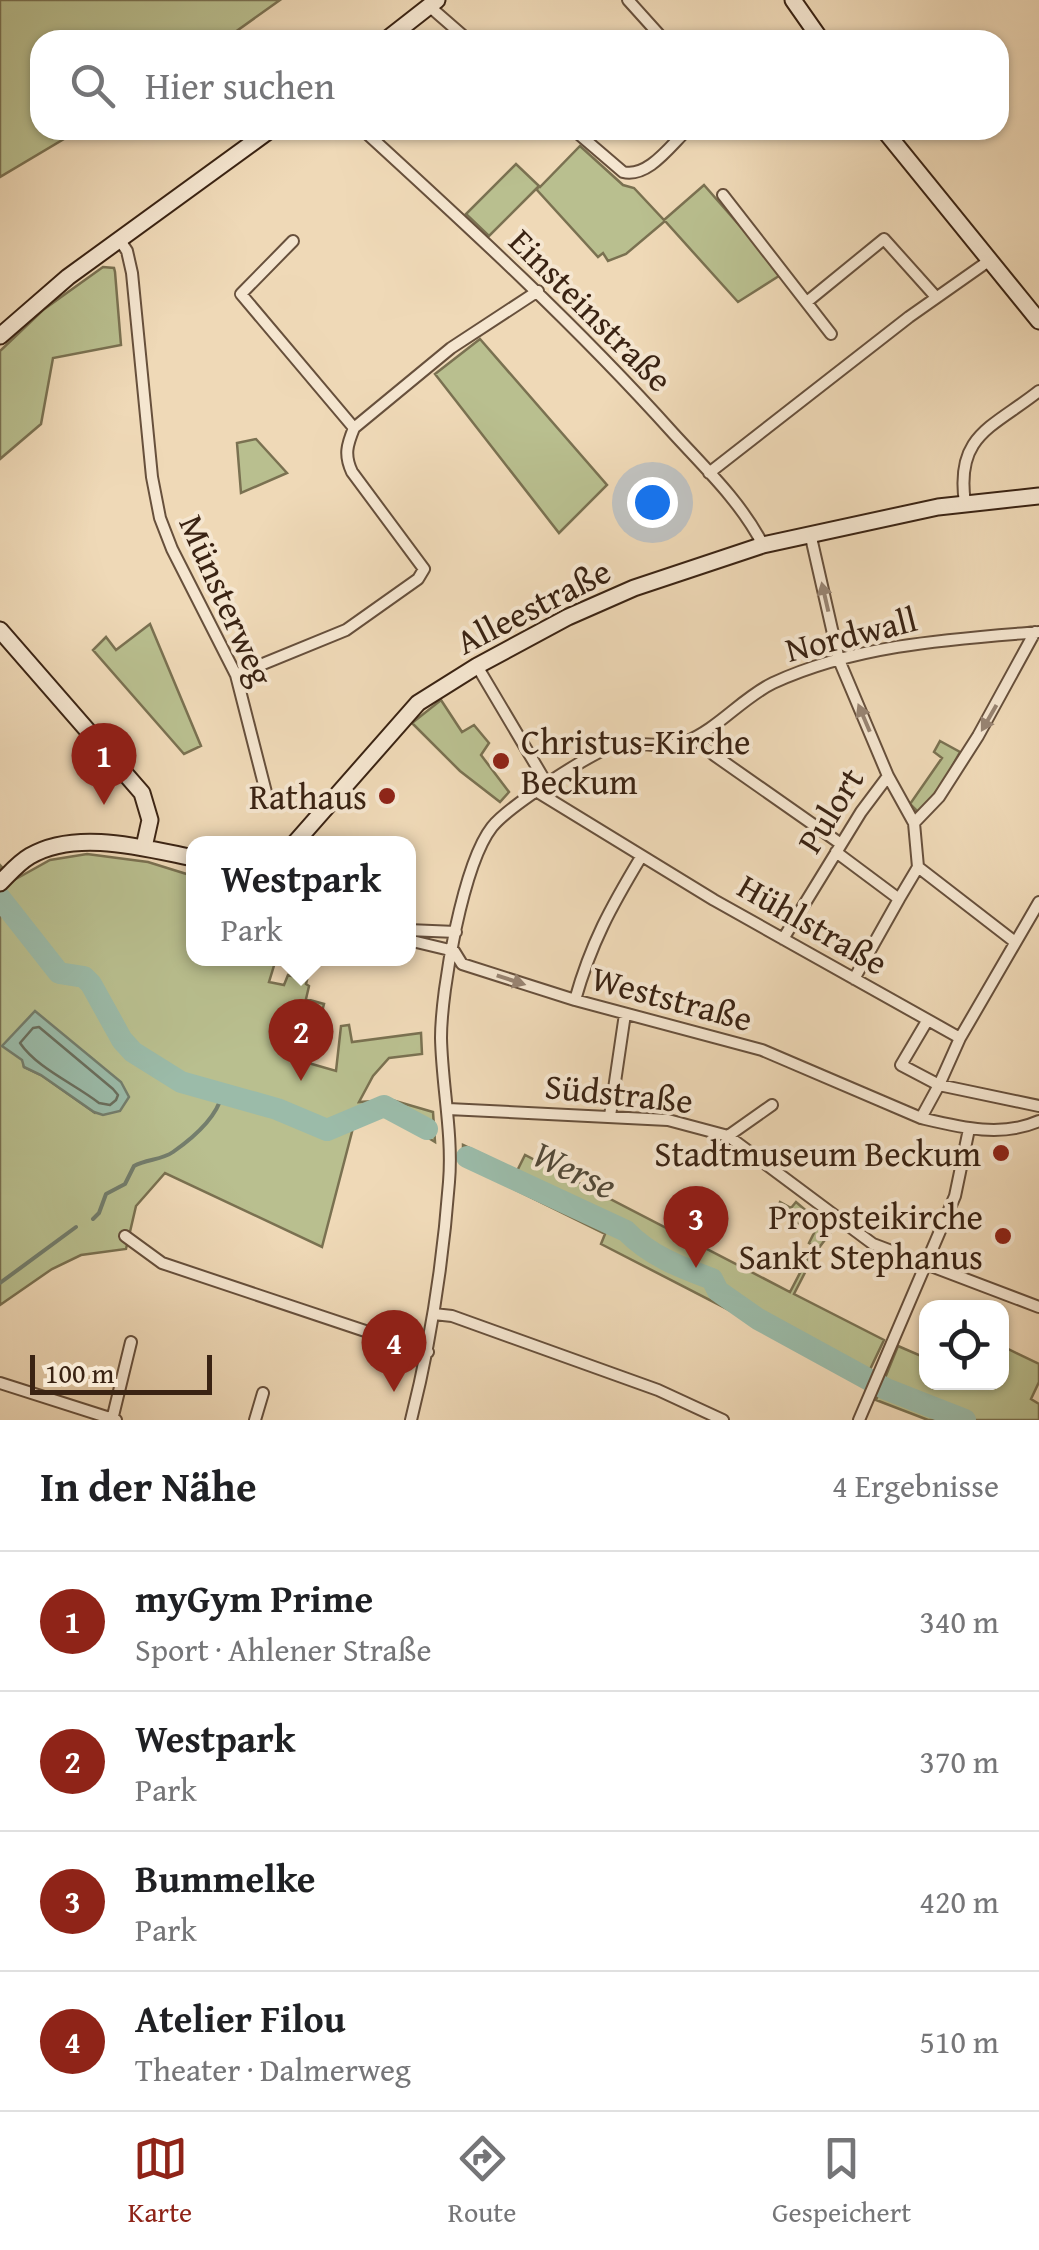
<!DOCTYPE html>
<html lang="de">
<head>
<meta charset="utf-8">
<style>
  body { margin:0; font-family:"Gentium Book Plus",serif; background:#f6f6f6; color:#202124 }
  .controls { position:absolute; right:30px; bottom:30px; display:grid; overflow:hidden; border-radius:20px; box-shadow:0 2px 8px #0004 }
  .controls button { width:90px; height:90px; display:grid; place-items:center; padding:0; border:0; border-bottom:2px solid #e0e0e0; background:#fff; color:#202124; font:50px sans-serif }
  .scale { position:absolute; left:30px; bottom:25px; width:182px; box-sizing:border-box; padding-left:10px; border:5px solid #3a2313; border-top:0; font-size:28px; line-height:35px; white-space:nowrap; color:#3a2313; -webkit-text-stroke:8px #f5e6d0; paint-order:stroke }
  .you { position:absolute; left:652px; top:502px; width:35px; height:35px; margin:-25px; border:8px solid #fff; border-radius:50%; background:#1a73e8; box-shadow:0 0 0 15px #1a73e833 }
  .badge { display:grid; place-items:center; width:65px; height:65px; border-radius:50%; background:#8f2418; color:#fff; font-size:32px; font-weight:700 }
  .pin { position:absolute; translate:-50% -82px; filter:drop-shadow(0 2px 5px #0008) }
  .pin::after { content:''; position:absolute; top:52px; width:35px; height:30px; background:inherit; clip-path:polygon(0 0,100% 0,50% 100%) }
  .popup { position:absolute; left:186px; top:836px; width:230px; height:130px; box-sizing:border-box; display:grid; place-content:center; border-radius:20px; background:#fff; filter:drop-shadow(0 2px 8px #0005); font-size:32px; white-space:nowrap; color:#757577 }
  .popup b { font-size:38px; color:#202124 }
  .popup::after { content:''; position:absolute; left:50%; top:100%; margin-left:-20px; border:20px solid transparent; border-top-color:#fff }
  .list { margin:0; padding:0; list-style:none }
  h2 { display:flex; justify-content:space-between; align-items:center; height:130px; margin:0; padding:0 40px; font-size:42px }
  h2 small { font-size:32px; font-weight:400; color:#757577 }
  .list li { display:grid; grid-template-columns:65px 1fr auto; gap:30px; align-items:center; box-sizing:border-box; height:140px; padding:0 40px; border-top:2px solid #e0e0e0 }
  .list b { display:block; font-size:38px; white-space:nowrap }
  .list p { margin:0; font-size:32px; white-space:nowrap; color:#757577 }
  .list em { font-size:32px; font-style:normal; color:#757577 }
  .icon { flex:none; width:55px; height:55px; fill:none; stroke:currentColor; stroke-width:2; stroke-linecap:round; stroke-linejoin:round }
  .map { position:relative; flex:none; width:1039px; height:1420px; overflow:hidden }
  .search { position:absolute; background:#fff; box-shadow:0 2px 8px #0004; left:30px; right:30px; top:30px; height:110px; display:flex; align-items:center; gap:25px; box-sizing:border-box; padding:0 35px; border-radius:30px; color:#757577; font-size:38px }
  .sheet { height:690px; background:#fff }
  nav { display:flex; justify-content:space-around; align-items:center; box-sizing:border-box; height:140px; border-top:2px solid #e0e0e0; background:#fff; font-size:28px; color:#757577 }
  nav a { display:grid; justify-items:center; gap:5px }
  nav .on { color:#8f2418 }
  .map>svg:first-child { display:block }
  .green { fill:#b9bf8f; stroke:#7a7151; stroke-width:2.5; fill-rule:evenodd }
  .water { fill:#9bbba9; stroke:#747e6d; stroke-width:2.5 }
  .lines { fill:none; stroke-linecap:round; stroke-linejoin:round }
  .shore { stroke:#6a6f5e; stroke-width:2.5 }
  .stream { stroke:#747e6d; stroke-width:4 }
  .river { stroke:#9bbba9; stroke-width:22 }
  .street-casing { stroke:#67503c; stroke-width:14 }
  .secondary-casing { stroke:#3a2313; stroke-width:19 }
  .street { stroke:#f5e6d0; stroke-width:10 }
  .secondary { stroke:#f5e6d0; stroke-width:15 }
  .oneway { fill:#988472 }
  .poi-dot { fill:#8f2418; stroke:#f5e6d0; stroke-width:4 }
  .labels { text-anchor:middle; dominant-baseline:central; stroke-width:8; stroke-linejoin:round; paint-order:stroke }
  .street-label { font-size:35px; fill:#3a2313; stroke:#f5e6d0 }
  .poi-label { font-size:35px; fill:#3a2313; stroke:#f5e6d0; text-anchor:end }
  .water-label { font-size:38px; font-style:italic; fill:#524938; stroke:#f5e6d0 }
</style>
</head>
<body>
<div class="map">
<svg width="1039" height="1420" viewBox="0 0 1039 1420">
  <rect width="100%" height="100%" fill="#efd9b7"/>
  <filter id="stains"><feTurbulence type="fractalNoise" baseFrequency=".002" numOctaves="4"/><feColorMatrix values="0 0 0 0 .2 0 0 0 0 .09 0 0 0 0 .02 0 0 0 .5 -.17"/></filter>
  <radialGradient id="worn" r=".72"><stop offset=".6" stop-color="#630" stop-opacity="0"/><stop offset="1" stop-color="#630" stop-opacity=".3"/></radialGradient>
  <!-- green -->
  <path class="green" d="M 0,0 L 280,0 L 224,40 L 40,40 L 40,130 L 79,130 L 0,177 Z
    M 580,146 L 623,185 L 634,188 L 664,220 L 704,185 L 782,274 L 738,302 L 665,221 L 626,254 L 608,261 L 603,253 L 598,257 L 537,190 L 538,187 L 489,236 L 466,214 L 516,164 L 540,187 Z
    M 103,267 L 114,268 L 115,272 L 121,345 L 53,358 L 41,424 L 0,459 L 0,351 L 43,310 Z
    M 480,339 L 607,485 L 559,533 L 435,374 Z
    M 256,439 L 287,473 L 241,493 L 237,443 Z
    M 150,624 L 201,746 L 184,754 L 93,650 L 106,637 L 116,650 Z
    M 441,700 L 462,732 L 474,725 L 489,743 L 481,755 L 509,792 L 500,802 L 460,771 L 412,723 Z
    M 940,741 L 960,752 L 943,783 L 919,813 L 910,804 L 942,758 L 934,752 Z
    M 87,854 L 148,862 L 193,876 L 194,958 L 276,959 L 269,982 L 284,985 L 288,975 L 307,980 L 306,984 L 309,986 L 306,999 L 324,1004 L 318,1027 L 309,1033 L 305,1062 L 336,1071 L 341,1026 L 349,1025 L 352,1042 L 421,1033 L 422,1054 L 389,1058 L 373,1076 L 359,1102 L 392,1100 L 433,1112 L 435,1142 L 384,1111 L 375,1112 L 353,1128 L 322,1247 L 165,1173 L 136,1206 L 126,1249 L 81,1255 L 52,1269 L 0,1305 L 0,865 L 14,880 L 50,860 ZM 73,1044 L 94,1060 L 94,1112 L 41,1075 L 24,1067 L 23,1060 Z
    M 463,1145 L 517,1171 L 525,1155 L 790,1292 L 814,1246 L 809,1243 L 814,1233 L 776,1211 L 780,1202 L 791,1208 L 796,1202 L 831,1232 L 815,1253 L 794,1294 L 884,1340 L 865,1380 L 601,1244 L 605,1234 L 463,1164 Z
    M 898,1346 L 926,1358 L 926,1382 L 1002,1382 L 1002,1346 L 1039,1364 L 1039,1382 L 1031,1399 L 1039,1404 L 1039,1420 L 928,1420 L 876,1400 Z"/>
  <!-- water -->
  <path class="water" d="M 35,1011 L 121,1082 L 129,1097 L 120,1111 L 103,1115 L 94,1112 L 41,1075 L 24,1067 L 22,1060 L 2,1046 Z"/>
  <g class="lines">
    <!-- shore -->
    <path class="shore" d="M 39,1027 L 113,1089 L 118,1095 L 116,1100 L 110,1105 L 99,1103 C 73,1083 37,1068 20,1043 L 33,1028 Z"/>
    <!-- stream -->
    <path class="stream" d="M 93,1219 L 99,1213 L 106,1194 L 125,1184 L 134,1166 C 146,1159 162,1160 173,1152 C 193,1138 216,1119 222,1095
      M 0,1283 L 76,1227"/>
    <!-- river -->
    <path class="river" d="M 0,898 L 59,973 L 84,977 L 91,984 L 122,1040 L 133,1052 L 181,1082 L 277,1109 L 327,1130 L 384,1106 L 427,1129
      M 467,1157 L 626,1231 C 650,1256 680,1267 712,1279 L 718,1291 L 758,1319 L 886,1389 L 965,1420"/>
    <defs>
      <path id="street" d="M 628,0 L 664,40
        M 429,6 L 468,40
        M 363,130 C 470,228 576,325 673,433 C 705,468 741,502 763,545
        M 574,130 L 623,172 C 648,178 670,146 687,130
        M 723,195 L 831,334
        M 119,239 L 127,251 L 132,273 L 152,477 L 160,518 L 172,549 L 236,675 L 269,804
        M 293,241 L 241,294 L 354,428
        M 808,301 L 884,239 L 936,297
        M 709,473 L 909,317 L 990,260
        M 965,503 C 955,435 992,428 1039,391
        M 810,533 L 839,660 L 888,776 L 914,823 L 918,867 L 1015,942
        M 477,666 L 547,784
        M 236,675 L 346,630 L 418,579 L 424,569 L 352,472 C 344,455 347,445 354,428 L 451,348 L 538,291
        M 694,738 L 714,755 L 841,844
        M 536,791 L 714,900 L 960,1038
        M 914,823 L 939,797 L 978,736 L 1035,632
        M 836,852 L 899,899 L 918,867
        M 408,930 L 456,932
        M 783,939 L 861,812 L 888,776
        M 408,940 L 454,951 L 462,964 L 575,1000 L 762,1050 L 921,1118
        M 854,979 L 899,899
        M 575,1000 C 591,943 611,907 641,857
        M 927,1021 L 901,1065 L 939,1085 L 960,1038 L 1039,902
        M 1039,1106 L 939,1085 L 921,1118 C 959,1127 1001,1138 1039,1121
        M 448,1109 L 668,1120 L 728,1136 L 873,1244 L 1039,1307
        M 610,1116 L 625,1014
        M 728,1136 L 772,1105
        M 125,1236 L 162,1263 L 428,1352
        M 434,1314 L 452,1316 L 658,1390 L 723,1420
        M 0,1383 L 116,1420
        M 112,1420 L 131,1342
        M 255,1420 L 263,1393
        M 411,1420 C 431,1341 443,1262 449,1182 C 453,1134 442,1086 441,1038 C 441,990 463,864 492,827 C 508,807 586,756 611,747 C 634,738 662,751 685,742 C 718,729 742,698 773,683 C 855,645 950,639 1039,632
        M 859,1420 L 955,1196 L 969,1129"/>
      <path id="secondary" d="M 793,0 L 821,40
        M 386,40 L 437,0
        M 884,130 L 1039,321
        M 0,336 L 68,277 L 270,130
        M 0,630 L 142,793 L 150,820 L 144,847
        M 294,844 L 418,703 L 477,666 L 568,617 L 634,588 L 763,545 L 938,507 L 1039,496
        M 0,883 C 9,874 18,863 30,856 C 76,829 144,848 194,858"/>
    </defs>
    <!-- street casing -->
    <use href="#street" class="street-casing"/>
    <!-- secondary casing -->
    <use href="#secondary" class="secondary-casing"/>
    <!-- street -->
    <use href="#street" class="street"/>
    <!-- secondary -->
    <use href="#secondary" class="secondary"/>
  </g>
  <!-- one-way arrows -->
  <defs><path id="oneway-solid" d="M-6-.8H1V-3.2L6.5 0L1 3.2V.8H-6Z" transform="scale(2.5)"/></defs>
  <g class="oneway">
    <use href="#oneway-solid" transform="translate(825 597) rotate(-103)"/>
    <use href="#oneway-solid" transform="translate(864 718) rotate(-113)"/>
    <use href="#oneway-solid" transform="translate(989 718) rotate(120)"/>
    <use href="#oneway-solid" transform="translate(511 980) rotate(18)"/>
  </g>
  <!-- markers -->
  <g class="poi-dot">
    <circle cx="501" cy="761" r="10"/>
    <circle cx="387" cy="796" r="10"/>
    <circle cx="1001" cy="1153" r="10"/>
    <circle cx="1003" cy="1236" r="10"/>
  </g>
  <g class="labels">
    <!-- street labels -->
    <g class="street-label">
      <text transform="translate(591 310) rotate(45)">Einsteinstraße</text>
      <text transform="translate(227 600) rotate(66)">Münsterweg</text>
      <text transform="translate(533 606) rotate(-27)">Alleestraße</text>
      <text transform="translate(851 634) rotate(-14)">Nordwall</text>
      <text transform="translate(830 810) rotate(-58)">Pulort</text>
      <text transform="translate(813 924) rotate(30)">Hühlstraße</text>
      <text transform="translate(672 998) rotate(15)">Weststraße</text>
      <text transform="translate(619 1093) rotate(6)">Südstraße</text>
    </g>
    <!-- poi labels -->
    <g class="poi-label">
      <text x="521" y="741" text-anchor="start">Christus-Kirche<tspan x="521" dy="40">Beckum</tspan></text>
      <text x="367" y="796">Rathaus</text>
      <text x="981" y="1153">Stadtmuseum Beckum</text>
      <text x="983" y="1216">Propsteikirche<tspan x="983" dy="40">Sankt Stephanus</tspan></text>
    </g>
    <!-- water labels -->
    <g class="water-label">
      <text transform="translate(575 1169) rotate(25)">Werse</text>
    </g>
  </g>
  <rect width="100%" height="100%" filter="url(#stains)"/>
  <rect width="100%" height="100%" fill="url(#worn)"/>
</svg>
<div class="controls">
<button><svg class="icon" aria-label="locate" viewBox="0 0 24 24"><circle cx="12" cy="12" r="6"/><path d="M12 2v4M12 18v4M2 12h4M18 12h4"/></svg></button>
</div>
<div class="scale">100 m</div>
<div class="you"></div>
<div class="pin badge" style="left:104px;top:805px">1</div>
<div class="pin badge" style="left:301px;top:1081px">2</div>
<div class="popup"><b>Westpark</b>Park</div>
<div class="pin badge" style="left:696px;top:1268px">3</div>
<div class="pin badge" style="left:394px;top:1392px">4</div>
<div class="search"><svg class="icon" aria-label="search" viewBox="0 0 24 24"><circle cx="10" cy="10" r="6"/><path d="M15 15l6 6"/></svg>Hier suchen</div>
</div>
<section class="sheet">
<h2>In der Nähe<small>4 Ergebnisse</small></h2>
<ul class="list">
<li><span class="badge">1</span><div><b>myGym Prime</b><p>Sport · Ahlener Straße</p></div><em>340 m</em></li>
<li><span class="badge">2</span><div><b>Westpark</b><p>Park</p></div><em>370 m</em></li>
<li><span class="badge">3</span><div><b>Bummelke</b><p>Park</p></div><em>420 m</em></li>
<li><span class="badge">4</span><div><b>Atelier Filou</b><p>Theater · Dalmerweg</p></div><em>510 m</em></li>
</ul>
</section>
<nav>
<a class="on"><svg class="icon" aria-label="map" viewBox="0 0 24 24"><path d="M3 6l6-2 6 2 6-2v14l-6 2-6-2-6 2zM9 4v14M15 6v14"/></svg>Karte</a>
<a><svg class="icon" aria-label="directions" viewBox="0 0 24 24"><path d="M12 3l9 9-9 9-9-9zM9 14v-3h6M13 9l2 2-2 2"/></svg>Route</a>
<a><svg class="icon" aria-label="saved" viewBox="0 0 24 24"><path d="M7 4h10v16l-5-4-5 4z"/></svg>Gespeichert</a>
</nav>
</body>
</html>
